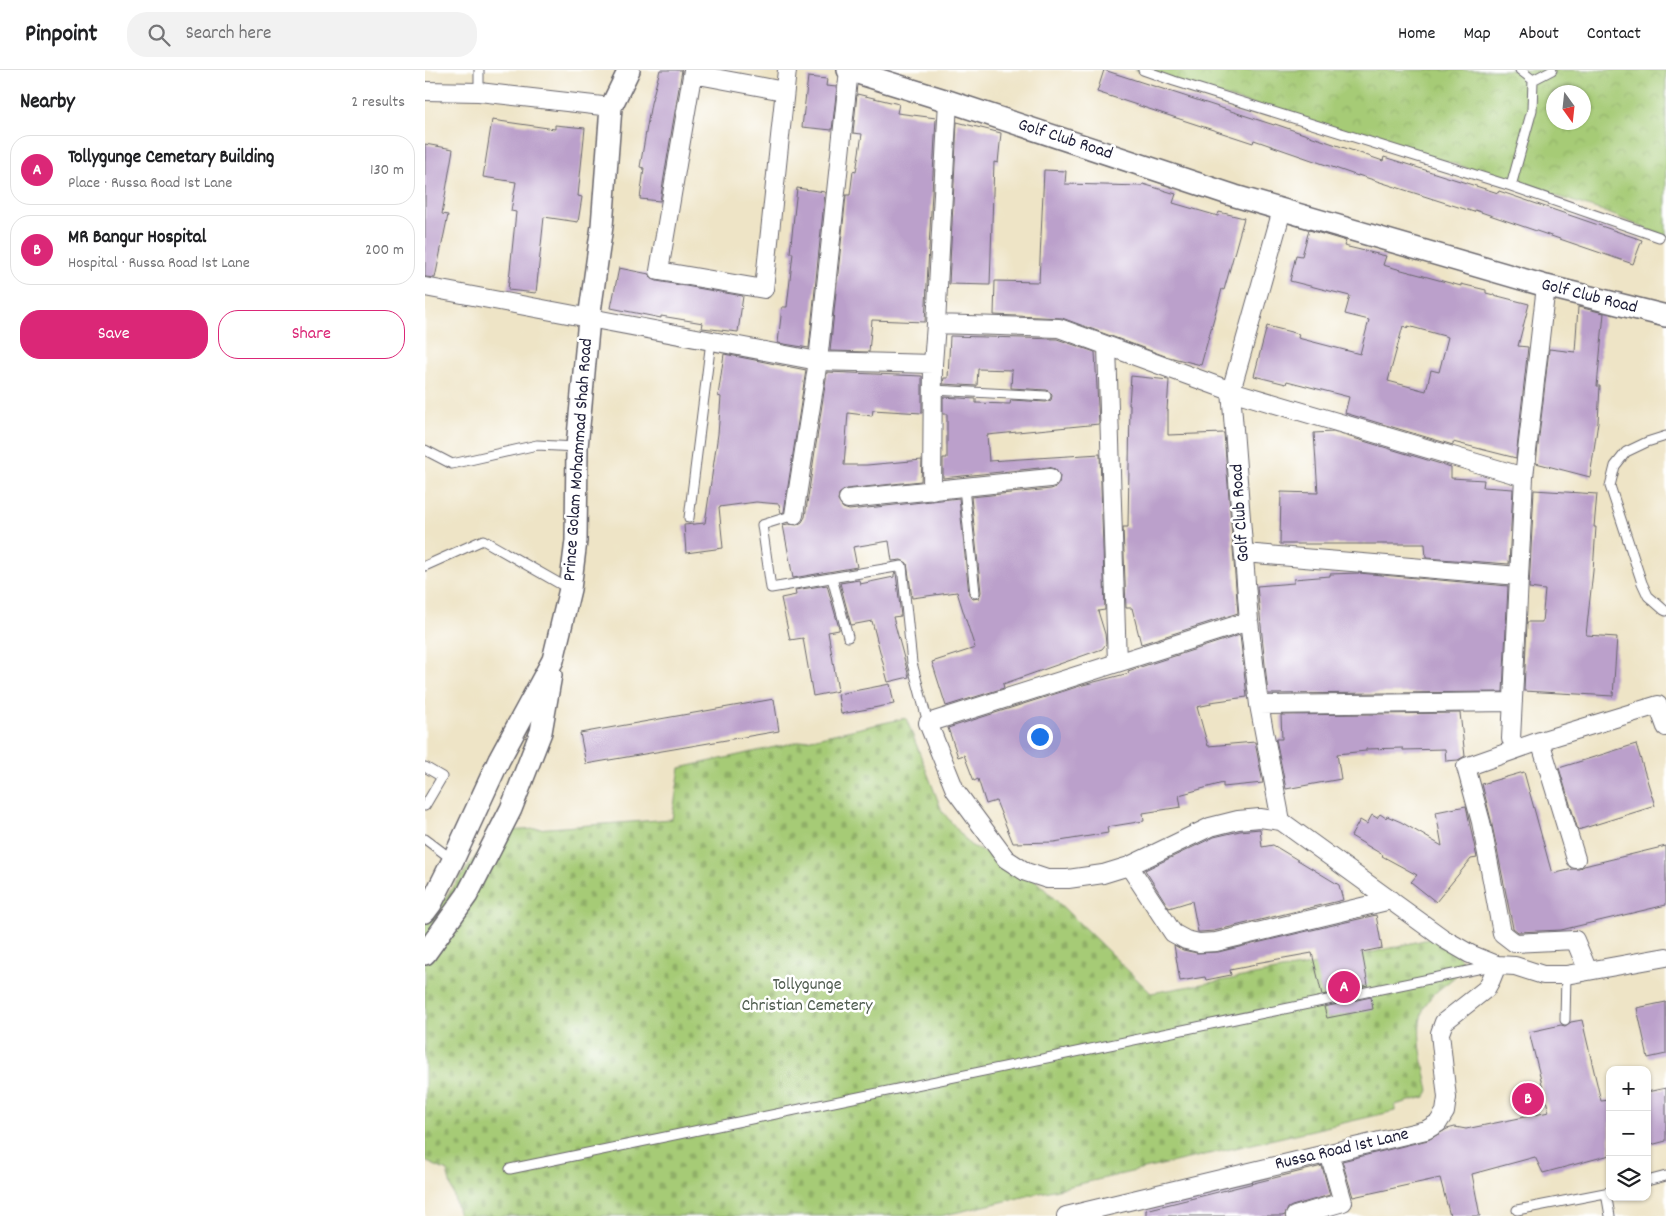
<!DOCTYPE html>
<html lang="en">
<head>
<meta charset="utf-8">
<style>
  body { margin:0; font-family:Dekko,sans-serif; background:#f2f2f2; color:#202124 }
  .controls { position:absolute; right:15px; bottom:15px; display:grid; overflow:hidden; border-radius:10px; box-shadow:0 1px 4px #0004 }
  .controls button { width:45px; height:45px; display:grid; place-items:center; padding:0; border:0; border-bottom:1px solid #e0e0e0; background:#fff; color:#202124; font:25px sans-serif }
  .compass { position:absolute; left:1121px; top:15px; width:45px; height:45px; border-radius:50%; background:#fff; box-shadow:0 1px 4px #0004; rotate:165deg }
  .you { position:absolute; left:614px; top:666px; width:18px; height:18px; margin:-12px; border:4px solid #fff; border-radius:50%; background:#1a73e8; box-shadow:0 0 0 8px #1a73e833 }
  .badge { display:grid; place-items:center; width:32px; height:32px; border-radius:50%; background:#db2777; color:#fff; font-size:16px; font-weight:700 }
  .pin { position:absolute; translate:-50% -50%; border:2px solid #fff; box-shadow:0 1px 5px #0006 }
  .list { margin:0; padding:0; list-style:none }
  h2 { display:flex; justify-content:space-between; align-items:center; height:65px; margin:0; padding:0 20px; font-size:21px }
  h2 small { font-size:16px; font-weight:400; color:#757577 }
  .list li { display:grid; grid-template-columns:32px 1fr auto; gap:15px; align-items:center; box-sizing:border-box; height:70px; margin:0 10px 10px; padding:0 10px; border:1px solid #e0e0e0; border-radius:20px }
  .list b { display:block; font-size:19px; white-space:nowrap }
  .list p { margin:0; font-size:16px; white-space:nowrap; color:#757577 }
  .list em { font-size:16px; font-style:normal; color:#757577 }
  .actions { display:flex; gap:10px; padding:15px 20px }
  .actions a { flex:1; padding:11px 0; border:1px solid #db2777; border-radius:20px; text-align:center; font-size:18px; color:#db2777 }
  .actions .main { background:#db2777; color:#fff }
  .icon { flex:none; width:28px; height:28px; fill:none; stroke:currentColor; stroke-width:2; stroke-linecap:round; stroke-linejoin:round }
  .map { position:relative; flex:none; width:1241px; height:1146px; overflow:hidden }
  header { display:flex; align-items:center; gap:30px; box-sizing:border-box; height:70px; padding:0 25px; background:#fff; border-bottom:1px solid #e0e0e0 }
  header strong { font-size:24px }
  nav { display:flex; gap:28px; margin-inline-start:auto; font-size:18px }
  .search { width:350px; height:45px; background:#f2f2f2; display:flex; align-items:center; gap:12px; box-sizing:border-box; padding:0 18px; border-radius:20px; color:#757577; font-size:19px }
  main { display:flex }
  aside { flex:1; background:#fff }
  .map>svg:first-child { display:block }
  .cemetery { fill:url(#cemetery-stones); stroke:#647658 }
  .park { fill:url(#park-crowns); stroke:#647658; fill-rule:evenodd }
  .building { fill:#bba0cb; fill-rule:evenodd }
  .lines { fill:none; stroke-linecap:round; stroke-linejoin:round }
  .service-casing { stroke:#69666c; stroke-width:11 }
  .minor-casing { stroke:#69666c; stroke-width:20 }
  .tertiary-casing { stroke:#69666c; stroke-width:24 }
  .service { stroke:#fff; stroke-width:9 }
  .minor { stroke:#fff; stroke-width:18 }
  .tertiary { stroke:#fff; stroke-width:21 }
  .labels { text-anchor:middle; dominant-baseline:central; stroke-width:5; stroke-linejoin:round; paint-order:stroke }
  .street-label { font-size:18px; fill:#22223b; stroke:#fff }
  .park-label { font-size:18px; fill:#505d50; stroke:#fff }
</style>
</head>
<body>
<header>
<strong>Pinpoint</strong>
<div class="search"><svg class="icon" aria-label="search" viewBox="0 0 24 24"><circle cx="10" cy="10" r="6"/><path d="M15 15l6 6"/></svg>Search here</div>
<nav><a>Home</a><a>Map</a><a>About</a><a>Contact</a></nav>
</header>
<main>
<aside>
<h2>Nearby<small>2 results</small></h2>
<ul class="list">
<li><span class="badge">A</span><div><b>Tollygunge Cemetary Building</b><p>Place · Russa Road 1st Lane</p></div><em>130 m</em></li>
<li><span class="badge">B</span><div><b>MR Bangur Hospital</b><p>Hospital · Russa Road 1st Lane</p></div><em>200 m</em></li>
</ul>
<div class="actions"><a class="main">Save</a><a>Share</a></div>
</aside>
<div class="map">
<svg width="1241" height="1146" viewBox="0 0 1241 1146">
  <defs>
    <pattern id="cemetery-stones" width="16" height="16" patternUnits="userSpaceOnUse" patternTransform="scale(1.25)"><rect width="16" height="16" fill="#a6cb76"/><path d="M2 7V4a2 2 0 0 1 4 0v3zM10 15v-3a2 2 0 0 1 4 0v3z" fill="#8fae67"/></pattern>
    <pattern id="park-crowns" width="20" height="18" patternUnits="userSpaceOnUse" patternTransform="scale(1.25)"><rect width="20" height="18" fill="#a6cb76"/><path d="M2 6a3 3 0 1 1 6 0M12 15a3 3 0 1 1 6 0" fill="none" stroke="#8fae67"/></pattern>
  </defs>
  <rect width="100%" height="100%" fill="#fff"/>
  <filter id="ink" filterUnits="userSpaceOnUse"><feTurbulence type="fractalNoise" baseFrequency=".02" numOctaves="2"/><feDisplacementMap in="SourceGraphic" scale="10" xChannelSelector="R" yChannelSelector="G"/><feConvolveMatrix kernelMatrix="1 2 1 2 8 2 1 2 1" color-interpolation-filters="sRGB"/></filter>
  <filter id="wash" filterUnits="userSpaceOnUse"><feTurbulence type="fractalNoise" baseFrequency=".0096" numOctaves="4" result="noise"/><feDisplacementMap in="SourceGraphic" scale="20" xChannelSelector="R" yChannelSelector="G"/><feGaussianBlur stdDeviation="1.12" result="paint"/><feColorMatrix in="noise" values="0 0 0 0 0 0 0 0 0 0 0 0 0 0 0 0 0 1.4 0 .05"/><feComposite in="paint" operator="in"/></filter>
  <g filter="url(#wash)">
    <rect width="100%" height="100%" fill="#eee4c6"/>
    <!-- cemetery -->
    <path class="cemetery" d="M 481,648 L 517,741 L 545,775 L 606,806 L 726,923 L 914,890 L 1012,867 L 1028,878 L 1039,894 C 1033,908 1020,913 1009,924 C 983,948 999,992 1004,1021 L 1000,1027 L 970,1035 L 970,1041 L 516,1146 L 34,1146 L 22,1101 L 0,1091 L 0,855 L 69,762 L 247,749 L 255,698 Z"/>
    <!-- park -->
    <path class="park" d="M 710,0 L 1241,0 L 1241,169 L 1234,164 L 1178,141 L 1033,95 ZM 1128,22 L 1158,22 L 1158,52 L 1128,52 Z"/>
    <g id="blocks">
      <!-- building -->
      <path class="building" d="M 235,0 L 257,0 L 235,131 L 215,129 L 219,98 L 215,97 L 226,33 Z
        M 679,0 L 849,55 L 850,54 L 958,91 L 959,87 L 1073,123 L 1074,121 L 1217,170 L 1208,194 L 1050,140 L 1049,142 L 933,105 L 933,106 L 829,70 L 828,73 L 672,22 Z
        M 383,7 L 402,9 L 401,16 L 412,17 L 407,60 L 377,57 Z
        M 432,24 L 474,34 L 472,43 L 511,48 L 500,252 L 447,250 L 444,282 L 405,281 L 421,125 L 425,125 L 428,101 L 431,102 L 437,64 L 428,63 Z
        M 67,50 L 130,59 L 130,55 L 160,58 L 153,126 L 157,127 L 153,152 L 119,147 L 111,223 L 83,220 L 91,142 L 86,141 L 91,112 L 58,107 Z
        M 532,52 L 576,63 L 573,93 L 569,92 L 565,215 L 524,214 Z
        M 0,74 L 28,79 L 17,144 L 23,145 L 10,208 L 0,207 Z
        M 619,100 L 641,101 L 640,114 L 717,116 L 718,114 L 751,124 L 748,133 L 793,146 L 794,142 L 819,148 L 799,220 L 797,219 L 776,295 L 740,286 L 637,248 L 569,245 L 570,211 L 614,212 Z
        M 372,118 L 400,122 L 384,278 L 353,273 L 357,237 L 362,237 L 368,183 L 365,183 Z
        M 884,160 L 921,171 L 919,176 L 961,186 L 958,195 L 1036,216 L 1036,214 L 1061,220 L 1061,223 L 1104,234 L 1093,276 L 1103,277 L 1091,388 L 1028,372 L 1028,375 L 920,343 L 924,327 L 862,311 L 861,314 L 829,306 L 842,256 L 874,264 L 873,268 L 935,284 L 944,250 L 920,244 L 925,226 L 865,211 L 871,185 L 877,186 ZM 978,256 L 983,258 L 983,256 L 1023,267 L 1014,302 L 1006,300 L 1001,321 L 963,311 Z
        M 194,198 L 224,204 L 227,209 L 232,211 L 318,226 L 313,262 L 277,258 L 278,253 L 236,246 L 236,248 L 186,238 Z
        M 1153,237 L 1179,243 L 1172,316 L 1175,316 L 1173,352 L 1165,407 L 1111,393 L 1124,279 L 1150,282 Z
        M 525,266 L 632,269 L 670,282 L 674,354 L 562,365 L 564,391 L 675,384 L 680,540 L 673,541 L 680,564 L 681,574 L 677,579 L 578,614 L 579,618 L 521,636 L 507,592 L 550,578 L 532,522 L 487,528 L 482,493 L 476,490 L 467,491 L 464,471 L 428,477 L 432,497 L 368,508 L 358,455 L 363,454 L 372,455 L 377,452 L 380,447 L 402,302 L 497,306 L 497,343 L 448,340 L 447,346 L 423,343 L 419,395 L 442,395 L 497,390 L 496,411 L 421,419 L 414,424 L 413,431 L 418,438 L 424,440 L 534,428 L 544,524 L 548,529 L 554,528 L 556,522 L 546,427 L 626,419 L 631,417 L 634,413 L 635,406 L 630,399 L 624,397 L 518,408 L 518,388 L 522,388 L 522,344 L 518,344 L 518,327 L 551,329 L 551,333 L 585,334 L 586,330 L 621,332 L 626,330 L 627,326 L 626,323 L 622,320 L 586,318 L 587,300 L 553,299 L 552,316 L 518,314 L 519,308 L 523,308 Z
        M 299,284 L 381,300 L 359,442 L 356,443 L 354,434 L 331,432 L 294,437 L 298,478 L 261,483 L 259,455 L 280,453 L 293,364 L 296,327 L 293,326 Z
        M 706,306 L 744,310 L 742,340 L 743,340 L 743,365 L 799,363 L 813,543 L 716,574 L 707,538 L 701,538 L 698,457 L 703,457 L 705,335 L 704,335 Z
        M 908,362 L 1026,397 L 1026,408 L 1059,410 L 1058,417 L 1088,419 L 1084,494 L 1001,488 L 1000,474 L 855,474 L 856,422 L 893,423 L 889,363 Z
        M 1109,420 L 1172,424 L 1169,457 L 1171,457 L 1168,501 L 1161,565 L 1192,567 L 1188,626 L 1099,621 L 1102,552 L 1117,552 L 1120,520 L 1104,518 Z
        M 471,503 L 476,546 L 468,547 L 484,607 L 463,612 L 447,551 L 426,555 L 415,513 L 434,510 L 435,514 L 469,507 L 469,504 Z
        M 934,503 L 1083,516 L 1078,622 L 843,624 L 832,516 L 869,513 L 869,509 L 905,506 L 905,504 Z
        M 402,515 L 414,558 L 414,560 L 403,562 L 413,621 L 388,626 L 378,568 L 365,570 L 356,528 L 371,525 L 370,520 Z
        M 815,565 L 822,627 L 785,632 L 786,634 L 772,637 L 783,676 L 830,672 L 838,713 L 798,717 L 798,713 L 754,725 L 756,737 L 718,743 L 719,751 L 682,757 L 683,763 L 629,772 L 588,773 L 571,731 L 561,734 L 553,709 L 549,711 L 539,685 L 533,687 L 523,658 L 658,615 L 704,603 L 703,601 Z
        M 465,614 L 469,634 L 416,644 L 413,624 Z
        M 349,629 L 354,661 L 161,694 L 155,663 Z
        M 1035,643 L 1040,686 L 1033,690 L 1021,691 L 1020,679 L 978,680 L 978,678 L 941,679 L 941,681 L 912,684 L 916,709 L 861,719 L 851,669 L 857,669 L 856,645 Z
        M 1211,674 L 1230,736 L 1153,760 L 1134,698 Z
        M 1099,702 L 1127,804 L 1148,799 L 1154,799 L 1159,796 L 1241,776 L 1241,835 L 1136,860 L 1093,862 L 1088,858 L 1066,750 L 1057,714 Z
        M 1041,736 L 1052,788 L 1046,789 L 1011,832 L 986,812 L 992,805 L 957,786 L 958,785 L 926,766 L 935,750 L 942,754 L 947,745 L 952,748 L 955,744 L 961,748 L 962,746 L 976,752 L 1017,776 L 1011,742 Z
        M 835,759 L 837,777 L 848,775 L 914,815 L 918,830 L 789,861 L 775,862 L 773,862 L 767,831 L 744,838 L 720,800 L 789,767 L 815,761 Z
        M 951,845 L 957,878 L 937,882 L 943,915 L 897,925 L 887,883 L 831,893 L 831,895 L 805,900 L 806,905 L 781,910 L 780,907 L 755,911 L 749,875 L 758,880 L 772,883 L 793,882 Z
        M 946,927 L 948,939 L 902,948 L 899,937 Z
        M 1241,932 L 1241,984 L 1223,988 L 1212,938 Z
        M 1157,950 L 1176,1031 L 1185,1030 L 1185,1085 L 1118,1103 L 1110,1087 L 1047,1104 L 1055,1146 L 1025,1146 L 1015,1108 L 928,1127 L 917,1091 L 1003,1070 L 1022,1059 L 1030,1057 L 1041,1059 L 1124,1042 L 1104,962 L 1136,955 L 1140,956 L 1146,952 Z
        M 1241,1018 L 1241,1071 L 1222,1076 L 1222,1022 Z
        M 897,1096 L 905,1125 L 867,1136 L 863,1138 L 860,1145 L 857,1146 L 721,1146 L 721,1140 Z"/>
    </g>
  </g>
  <g filter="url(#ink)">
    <use href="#blocks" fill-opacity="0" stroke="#69666c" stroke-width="1"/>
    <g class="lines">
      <defs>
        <path id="service" d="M 718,0 L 749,11 L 1086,116 L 1234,167
          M 1108,10 L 1127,0
          M 54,22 L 54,0
          M 1086,116 L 1107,40 L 1108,10 L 1095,0
          M 508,320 L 621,326
          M 1241,366 L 1222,372 L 1201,382 L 1190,396 L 1185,416 L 1217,513 L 1223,526 L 1239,540 L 1241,541
          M 0,380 L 27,394 L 112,375 L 152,377
          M 539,418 L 550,523
          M 369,445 L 337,455 L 346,518 L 477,496 L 487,593 L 503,653
          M 264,448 L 286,271
          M 0,496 L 58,470 L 144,519
          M 407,508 L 423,567
          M 0,697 L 17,707 L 0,736
          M 0,769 L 28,790
          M 1140,950 L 1141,905
          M 85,1099 L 1067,896
          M 1222,1111 L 1241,1106
          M 1181,1123 L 1185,1146
          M 1092,1140 L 1185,1122"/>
        <path id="minor" d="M 268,0 L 234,201 L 339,219 L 362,0
          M 268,4 L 359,21
          M 0,21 L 54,22 L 186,37
          M 0,217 L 393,291 L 508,294
          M 511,254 L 634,258 L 806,321 L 1099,407
          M 682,276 L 692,593
          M 507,421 L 508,294 L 511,254 L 523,31
          M 423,429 L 625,408
          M 369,445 L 393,291 L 424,0
          M 819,483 L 1094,506
          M 824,551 L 503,653 L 530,720 L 581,789 L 601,802 L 622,809 L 643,809 L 678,804 L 704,796 L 785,757 L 813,750 L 835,748 L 856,751 L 1019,869 L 1045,884 L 1072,895 L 1090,896 L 1118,905 L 1141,905 L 1241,887
          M 834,635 L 1088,632
          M 1086,669 L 1099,407 L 1121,216
          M 1115,671 L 1151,789
          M 856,751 L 834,635 L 824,551 L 806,321 L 857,140
          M 704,796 L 748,863 L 761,870 L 774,873 L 791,872 L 966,830
          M 1163,901 L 1150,870 L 1090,873 L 1077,863 L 1056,752 L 1041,697 L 1115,671 L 1233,635 L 1241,657
          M 641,1146 L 1001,1060 L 1013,1053 L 1020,1042 L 1022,1028 L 1015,963 L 1019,952 L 1061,919 L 1066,910 L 1072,895
          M 870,1146 L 918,1132 L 904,1083"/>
        <path id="tertiary" d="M 423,0 L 523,31 L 810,126 L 1121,216 L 1241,246
          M 0,842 L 6,834 L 28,790 L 74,690 L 128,590 L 145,519 L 151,471 L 152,377 L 164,249 L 177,156 L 186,37 L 204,0
          M 0,884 L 42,825 L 86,739 L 116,662 L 126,605"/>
      </defs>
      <!-- service casing -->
      <use href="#service" class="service-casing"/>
      <!-- minor casing -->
      <use href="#minor" class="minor-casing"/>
      <!-- tertiary casing -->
      <use href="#tertiary" class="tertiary-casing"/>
      <!-- service -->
      <use href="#service" class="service"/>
      <!-- minor -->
      <use href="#minor" class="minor"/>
      <!-- tertiary -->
      <use href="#tertiary" class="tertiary"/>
    </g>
  </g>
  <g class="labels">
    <!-- street labels -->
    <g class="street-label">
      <text transform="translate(640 70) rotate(18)">Golf Club Road</text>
      <text transform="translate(1164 227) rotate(14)">Golf Club Road</text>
      <text transform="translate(154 390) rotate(-86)">Prince Golam Mohammad Shah Road</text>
      <text transform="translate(816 443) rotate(-94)">Golf Club Road</text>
      <text transform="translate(917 1080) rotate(-13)">Russa Road 1st Lane</text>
    </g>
    <!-- park labels -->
    <g class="park-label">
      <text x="382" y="915">Tollygunge<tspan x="382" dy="21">Christian Cemetery</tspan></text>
    </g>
  </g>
</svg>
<div class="controls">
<button>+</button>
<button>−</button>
<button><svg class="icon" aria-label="layers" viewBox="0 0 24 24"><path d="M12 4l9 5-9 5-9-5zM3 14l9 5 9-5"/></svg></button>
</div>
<svg class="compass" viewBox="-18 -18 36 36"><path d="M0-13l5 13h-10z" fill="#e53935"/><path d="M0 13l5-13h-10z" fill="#757577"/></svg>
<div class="you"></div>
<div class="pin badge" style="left:919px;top:917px">A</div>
<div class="pin badge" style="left:1103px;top:1029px">B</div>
</div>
</main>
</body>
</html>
